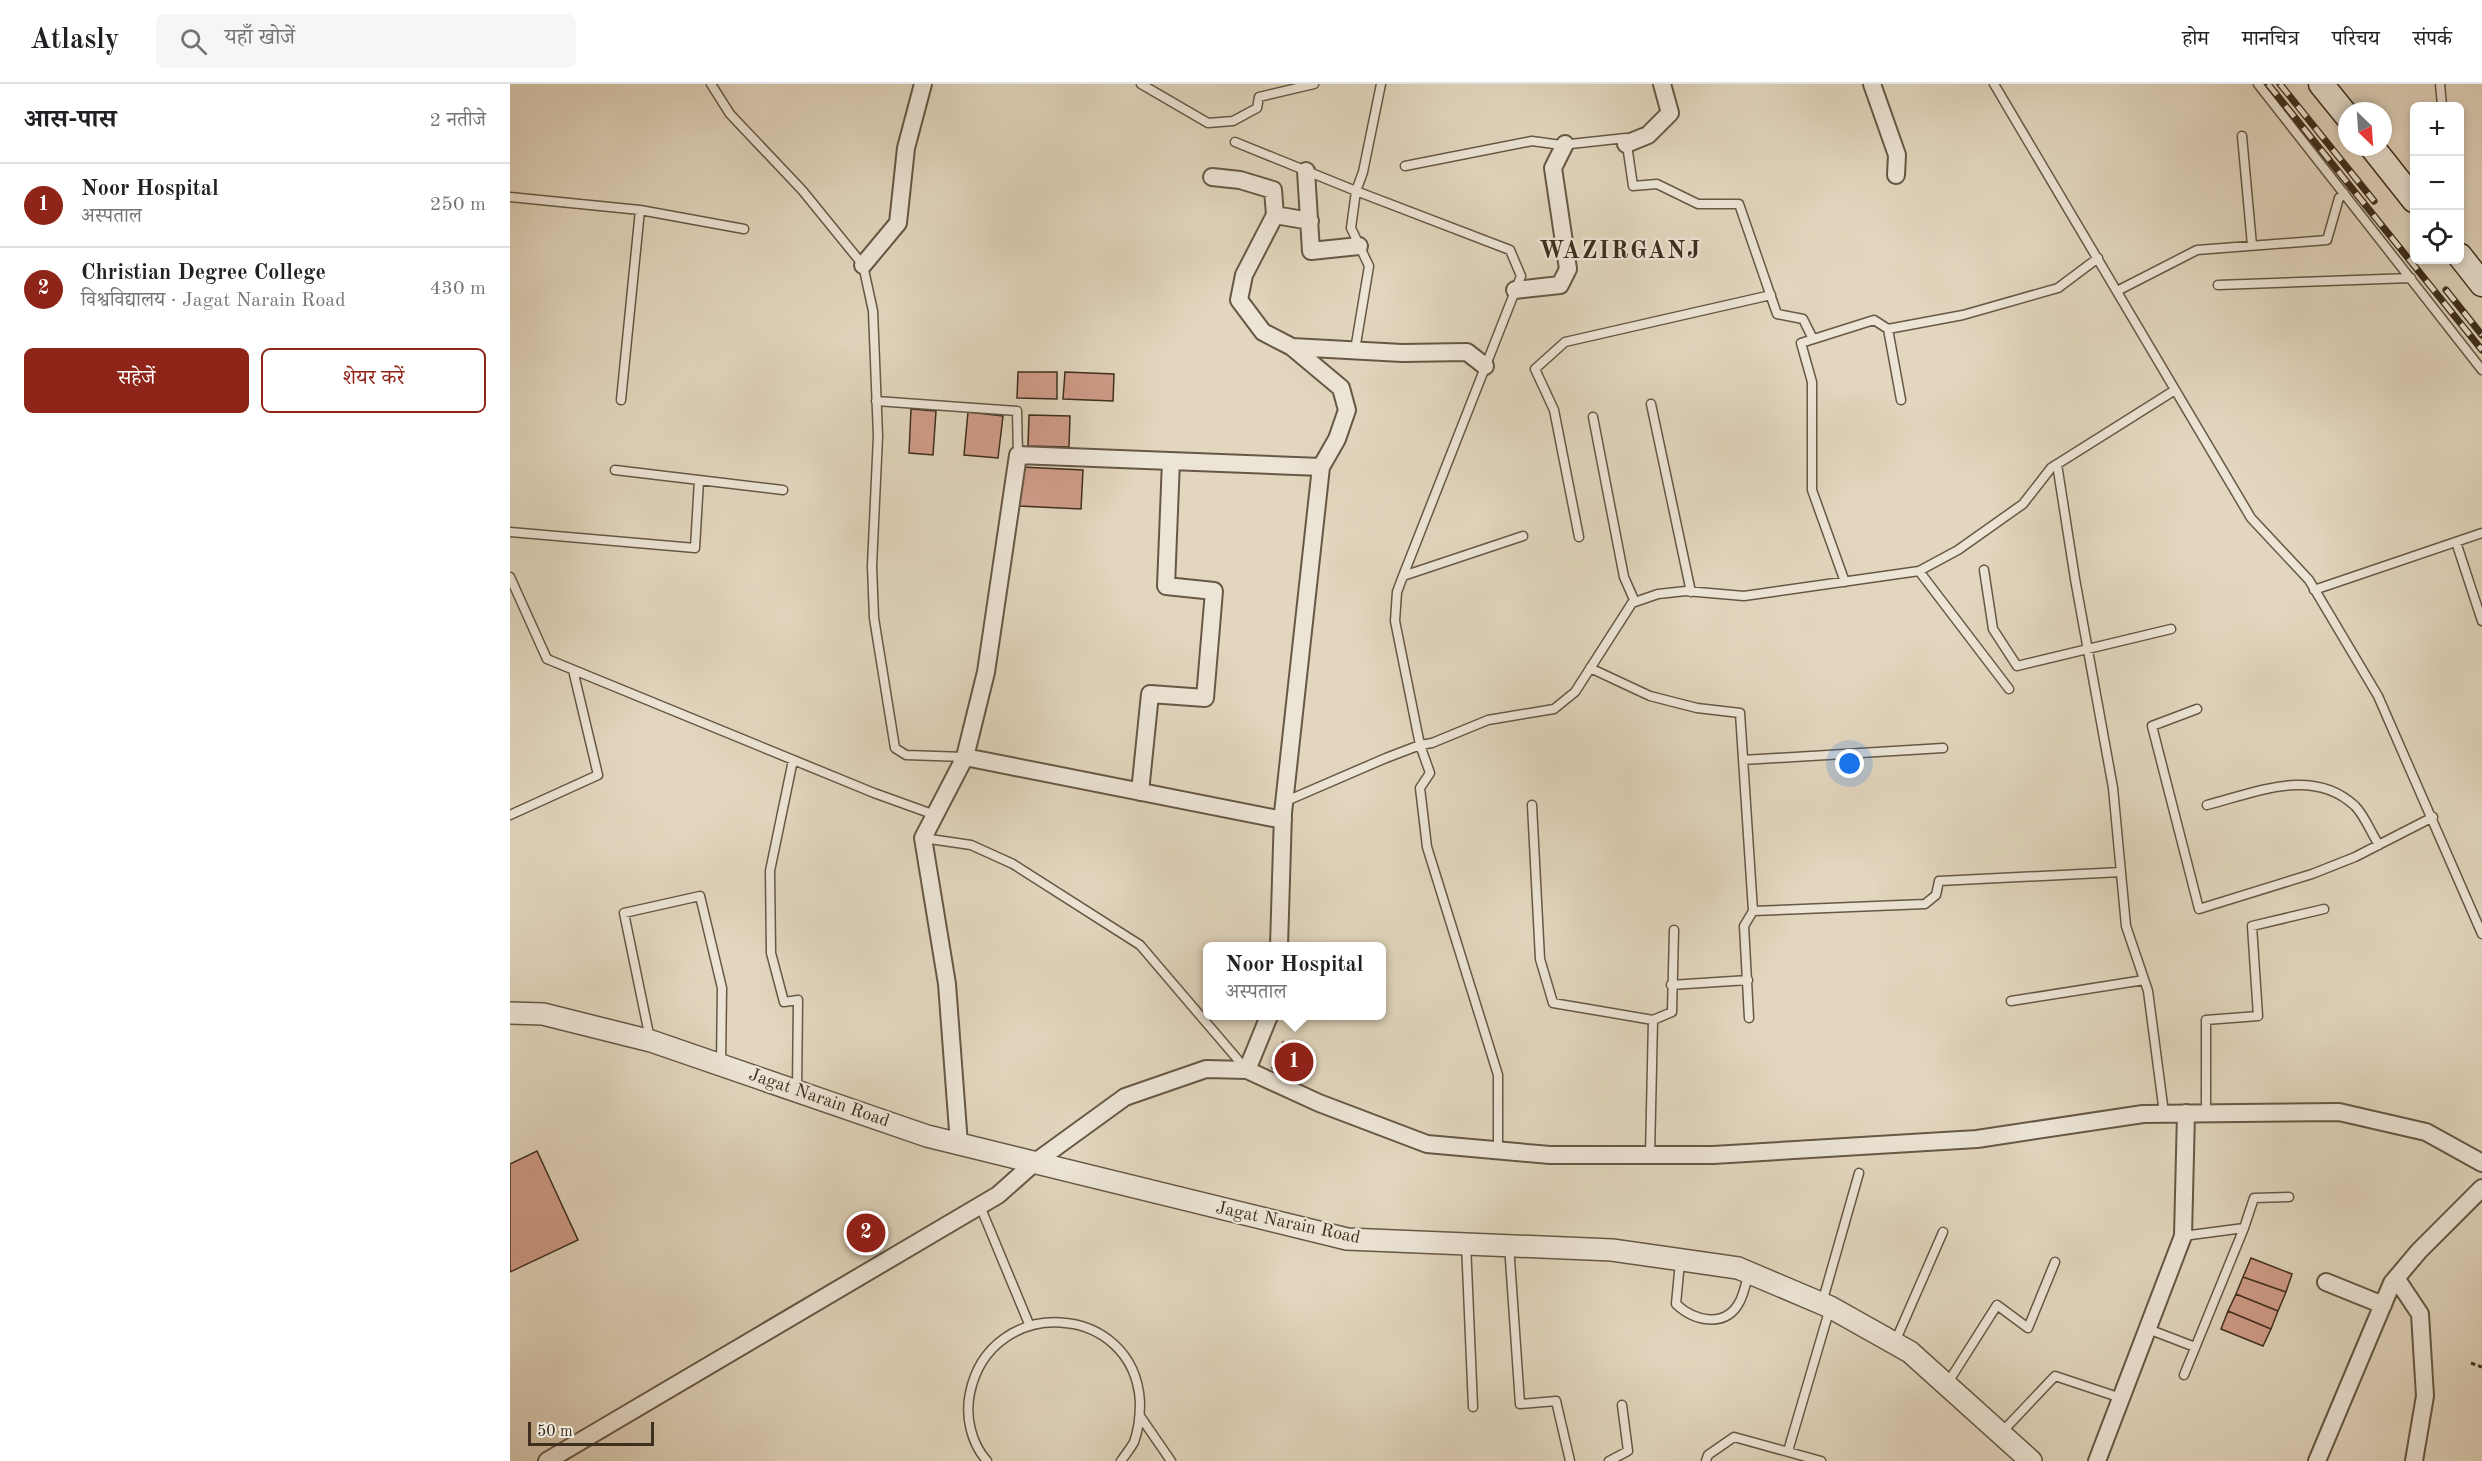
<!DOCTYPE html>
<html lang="hi">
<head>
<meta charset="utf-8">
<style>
  body { margin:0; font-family:"Old Standard TT","Noto Serif Devanagari",serif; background:#f6f6f6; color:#202124 }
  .controls { position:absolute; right:18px; top:18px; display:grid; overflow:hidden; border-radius:9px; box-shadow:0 3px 9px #0003 }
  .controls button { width:54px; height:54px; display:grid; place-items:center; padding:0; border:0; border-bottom:2px solid #e0e0e0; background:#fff; color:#202124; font:30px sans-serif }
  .compass { position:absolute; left:1828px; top:18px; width:54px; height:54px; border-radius:50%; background:#fff; box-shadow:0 3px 9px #0003; rotate:155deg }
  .scale { position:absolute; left:18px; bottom:15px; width:126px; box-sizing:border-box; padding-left:6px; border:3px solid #3d2e1d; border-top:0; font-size:16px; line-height:21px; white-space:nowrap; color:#3d2e1d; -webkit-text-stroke:4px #ece4d5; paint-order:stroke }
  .you { position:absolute; left:1340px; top:680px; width:21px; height:21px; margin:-15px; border:4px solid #fff; border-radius:50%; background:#1a73e8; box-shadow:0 0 0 9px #1a73e833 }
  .badge { display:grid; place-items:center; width:39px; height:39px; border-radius:50%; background:#8f2418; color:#fff; font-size:20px; font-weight:700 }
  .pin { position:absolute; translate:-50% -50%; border:3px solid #fff; box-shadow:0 2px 6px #0006 }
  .popup { position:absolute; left:693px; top:858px; width:183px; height:78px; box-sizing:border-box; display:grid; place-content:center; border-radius:9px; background:#fff; filter:drop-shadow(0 2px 4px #0005); font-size:20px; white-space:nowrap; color:#757577 }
  .popup b { font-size:22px; color:#202124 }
  .popup::after { content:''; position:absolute; left:50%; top:100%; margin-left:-12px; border:12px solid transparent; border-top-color:#fff }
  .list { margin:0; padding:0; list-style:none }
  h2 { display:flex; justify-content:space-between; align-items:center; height:78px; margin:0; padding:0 24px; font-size:26px }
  h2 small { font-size:20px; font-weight:400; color:#757577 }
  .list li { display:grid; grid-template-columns:39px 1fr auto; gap:18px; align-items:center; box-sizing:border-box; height:84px; padding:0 24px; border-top:2px solid #e0e0e0 }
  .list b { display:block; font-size:22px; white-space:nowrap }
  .list p { margin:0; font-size:20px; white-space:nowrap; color:#757577 }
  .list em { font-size:20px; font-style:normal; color:#757577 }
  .actions { display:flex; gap:12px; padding:18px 24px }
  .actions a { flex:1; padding:14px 0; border:2px solid #8f2418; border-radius:9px; text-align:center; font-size:21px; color:#8f2418 }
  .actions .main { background:#8f2418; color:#fff }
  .icon { flex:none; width:33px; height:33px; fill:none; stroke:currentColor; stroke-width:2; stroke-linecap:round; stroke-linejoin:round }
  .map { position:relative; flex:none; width:1972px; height:1377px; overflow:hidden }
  header { display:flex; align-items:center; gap:36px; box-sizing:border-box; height:84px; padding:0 30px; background:#fff; border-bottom:2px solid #e0e0e0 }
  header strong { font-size:28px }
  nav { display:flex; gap:33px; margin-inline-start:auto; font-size:21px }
  .search { width:420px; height:54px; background:#f6f6f6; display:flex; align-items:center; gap:15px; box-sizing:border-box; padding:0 21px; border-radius:9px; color:#757577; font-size:22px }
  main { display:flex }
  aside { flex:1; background:#fff }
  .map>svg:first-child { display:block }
  .building { fill:#d09c89; stroke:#3d2e1d; stroke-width:1.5 }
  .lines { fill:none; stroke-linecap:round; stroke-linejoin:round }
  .service-casing { stroke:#665845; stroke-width:11 }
  .minor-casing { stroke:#665845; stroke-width:20 }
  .tertiary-casing { stroke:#665845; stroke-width:24 }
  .secondary-casing { stroke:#3d2e1d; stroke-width:27 }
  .path { stroke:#3d2e1d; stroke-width:3; stroke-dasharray:4.5 3; stroke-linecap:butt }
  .service { stroke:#ece4d5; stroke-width:8 }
  .minor { stroke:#ece4d5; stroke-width:16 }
  .tertiary { stroke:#ece4d5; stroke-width:21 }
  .secondary { stroke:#ece4d5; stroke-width:24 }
  .rail-casing { stroke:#3d2e1d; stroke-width:7 }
  .rail { stroke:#ece4d5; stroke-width:4.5; stroke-dasharray:14; stroke-linecap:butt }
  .labels { text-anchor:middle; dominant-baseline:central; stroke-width:4.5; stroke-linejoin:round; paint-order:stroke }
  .street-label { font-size:18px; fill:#3d2e1d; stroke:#ece4d5 }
  .district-label { font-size:24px; font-weight:bold; letter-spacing:1.5px; fill:#3d2e1d; stroke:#ece4d5 }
</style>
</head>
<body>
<header>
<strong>Atlasly</strong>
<div class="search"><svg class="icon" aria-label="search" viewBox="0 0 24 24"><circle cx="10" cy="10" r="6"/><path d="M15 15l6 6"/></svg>यहाँ खोजें</div>
<nav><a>होम</a><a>मानचित्र</a><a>परिचय</a><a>संपर्क</a></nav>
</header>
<main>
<aside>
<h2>आस-पास<small>2 नतीजे</small></h2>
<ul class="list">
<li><span class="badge">1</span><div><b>Noor Hospital</b><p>अस्पताल</p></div><em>250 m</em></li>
<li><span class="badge">2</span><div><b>Christian Degree College</b><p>विश्वविद्यालय · Jagat Narain Road</p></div><em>430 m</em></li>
</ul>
<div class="actions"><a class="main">सहेजें</a><a>शेयर करें</a></div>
</aside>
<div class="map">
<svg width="1972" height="1377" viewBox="0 0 1972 1377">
  <rect width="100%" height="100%" fill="#e2d6be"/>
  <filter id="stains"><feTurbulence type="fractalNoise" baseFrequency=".00333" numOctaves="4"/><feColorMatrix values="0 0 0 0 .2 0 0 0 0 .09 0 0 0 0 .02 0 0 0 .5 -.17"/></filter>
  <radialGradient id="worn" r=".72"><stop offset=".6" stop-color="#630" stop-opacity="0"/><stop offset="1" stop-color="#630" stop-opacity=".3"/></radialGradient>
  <!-- building -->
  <path class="building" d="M 508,288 L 547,288 L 547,315 L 507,314 Z
    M 555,288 L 604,290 L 603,317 L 553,315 Z
    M 401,325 L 426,327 L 423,371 L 399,369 Z
    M 458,328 L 493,332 L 488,374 L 454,371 Z
    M 519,331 L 560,332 L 559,363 L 518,362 Z
    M 512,383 L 573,386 L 571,425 L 509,422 Z
    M 773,958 L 803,970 L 792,996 L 762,984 Z
    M 27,1067 L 68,1156 L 0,1188 L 0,1080 Z
    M 1741,1174 L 1782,1190 L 1776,1208 L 1733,1193 Z
    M 1733,1193 L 1776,1208 L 1768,1227 L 1726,1210 Z
    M 1726,1210 L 1768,1227 L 1761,1245 L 1718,1227 Z
    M 1718,1227 L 1761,1245 L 1753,1262 L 1711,1245 Z"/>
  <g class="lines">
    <defs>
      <path id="service" d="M 201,0 L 220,30 L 292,106 L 353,181 L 363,227 L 368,352 L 362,482 L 364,534 L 385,664 L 396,671 L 455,673
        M 631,0 L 698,39 L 723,37 L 747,24 L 749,13 L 804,0
        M 1484,0 L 1741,434 L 1799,496 L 1868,612 L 1972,850
        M 1748,0 L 1972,286
        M 1930,0 L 1932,22
        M 1732,52 L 1742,161
        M 725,58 L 846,107 L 1000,166 L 1011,192 L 893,492
        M 895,82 L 1022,57 L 1051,61 L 1116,54 L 1123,102 L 1147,100 L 1188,120 L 1229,120 L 1267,230 L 1293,235 L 1303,255
        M 0,113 L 130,126 L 234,145
        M 1708,201 L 1901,194
        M 1607,207 L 1687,166 L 1817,156 L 1829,114 L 1834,109
        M 1378,245 L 1391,316
        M 845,266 L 859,182 L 841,144 L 846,107 L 853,88 L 871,0
        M 111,316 L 130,126
        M 366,317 L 507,327 L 508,371
        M 1141,320 L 1181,508
        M 1083,333 L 1114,493 L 1125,518
        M 1547,380 L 1565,495 L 1603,704 L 1616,842 L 1638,907 L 1654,1029
        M 105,386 L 273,406
        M 0,448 L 185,464 L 189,396
        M 1069,453 L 1044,326 L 1025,285 L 1055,258 L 1261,211
        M 1946,458 L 1972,537
        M 1474,486 L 1483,545 L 1507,582 L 1661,545
        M 1409,487 L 1499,605
        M 0,493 L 37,575 L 364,709 L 425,731
        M 1335,498 L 1302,406 L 1302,298 L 1291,259 L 1364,236 L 1378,245 L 1453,231 L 1548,204 L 1588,174
        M 1804,506 L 1972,449
        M 1080,584 L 1140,612 L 1187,624 L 1230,629 L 1243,827 L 1234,842 L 1239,934
        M 1687,625 L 1642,642 L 1689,825 L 1802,790 L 1845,773 L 1923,733
        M 283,676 L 260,787 L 261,869 L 274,918 L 288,916 L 287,1007
        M 1233,676 L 1433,664
        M 774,718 L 876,674 L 910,661 L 922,659 L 978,636 L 1044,625 L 1065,608 L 1122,519 L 1148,510 L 1176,507 L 1234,512 L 1409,487 L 1448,466 L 1513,420 L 1541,384 L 1665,306
        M 1022,721 L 1030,875 L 1043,919 L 1143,936
        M 1697,721 C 1744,709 1803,682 1845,722 C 1855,732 1861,749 1869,761
        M 0,731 L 88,691 L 63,586
        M 413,754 L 461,761 L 503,780 L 630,861 L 735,984
        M 1243,827 L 1415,820 L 1426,811 L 1429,797 L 1611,788
        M 1161,901 L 1238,896
        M 1501,917 L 1634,896
        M 140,955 L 114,829 L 190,812 L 212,904 L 211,979
        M 1696,1029 L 1696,936 L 1748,932 L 1742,842 L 1814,825
        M 988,1066 L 988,991 L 917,763 L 910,704 L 920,689 L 910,661 L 885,537 L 887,508 L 893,492 L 1013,452
        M 1140,1071 L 1143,936 L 1162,928 L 1164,846
        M 470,1122 L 519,1240
        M 1673,1152 L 1734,1144 L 1744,1114 L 1779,1113
        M 956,1159 L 963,1323
        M 999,1161 L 1010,1320 L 1046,1317 L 1060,1377
        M 1170,1178 L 1166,1220 C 1184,1237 1216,1245 1230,1217 C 1234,1209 1236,1198 1239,1189
        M 1312,1219 L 1349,1089
        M 1638,1245 L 1685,1263
        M 1385,1258 L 1433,1148
        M 1674,1291 L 1734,1144
        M 1437,1300 L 1487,1221 L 1518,1244 L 1545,1178
        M 630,1332 L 661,1377
        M 1492,1348 L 1545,1292 L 1611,1314
        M 1278,1367 L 1320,1224
        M 477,1377 C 461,1359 455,1332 460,1309 C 480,1210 624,1217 630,1318 C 630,1331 629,1345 624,1358 C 621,1364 615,1371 611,1377
        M 1099,1377 L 1118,1367 L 1112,1321
        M 1196,1377 L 1198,1371 L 1224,1353 L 1311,1377"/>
      <path id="minor" d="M 1362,0 L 1387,71 L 1386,91
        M 1116,60 L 1138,51 L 1160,29 L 1152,0
        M 796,87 L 801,167 L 849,162
        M 702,93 L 730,96 L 763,106 L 765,131 L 734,191 L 729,216 L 753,248 L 782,263 L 831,304 L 837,326 L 827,355 L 811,383 L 773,729 L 769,862
        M 765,131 L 800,137
        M 353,181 L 388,139 L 396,64 L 413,0
        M 1005,206 L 1050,201 L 1058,185 L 1043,84 L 1055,60
        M 782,263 L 892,269 L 957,268 L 975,282
        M 455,673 L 773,736
        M 630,708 L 640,610 L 695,614 L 704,507 L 656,502 L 661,377
        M 737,986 L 759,932
        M 449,1060 L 437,900 L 413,754 L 455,673 L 476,588 L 508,371 L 811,383
        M 1886,1194 L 1910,1230 L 1915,1312 L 1904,1377
        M 1816,1198 L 1873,1221
        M 37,1377 L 488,1111 L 524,1079 L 615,1013 L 696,985 L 737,986 L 809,1019 L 917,1060 L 1040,1071 L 1203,1071 L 1467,1055 L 1633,1030 L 1829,1028 L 1916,1048 L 1972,1079
        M 1587,1377 L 1673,1152 L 1676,1029
        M 1807,1377 L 1882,1199 L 1909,1167 L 1972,1104"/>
      <path id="tertiary" d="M 0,929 L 33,930 L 141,957 L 417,1052 L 837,1155 L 1102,1166 L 1228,1184 L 1320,1223 L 1400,1268 L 1521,1377"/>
      <path id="secondary" d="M 1811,0 L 1837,32
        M 1862,63 L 1904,116
        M 1950,172 L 1972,200"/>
    </defs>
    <!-- service casing -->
    <use href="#service" class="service-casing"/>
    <!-- minor casing -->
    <use href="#minor" class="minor-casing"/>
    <!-- tertiary casing -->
    <use href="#tertiary" class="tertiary-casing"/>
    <!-- secondary casing -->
    <use href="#secondary" class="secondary-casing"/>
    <!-- path -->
    <path class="path" d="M 1961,1279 L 1972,1283"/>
    <!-- service -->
    <use href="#service" class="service"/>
    <!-- minor -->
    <use href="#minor" class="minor"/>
    <!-- tertiary -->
    <use href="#tertiary" class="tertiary"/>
    <!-- secondary -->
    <use href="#secondary" class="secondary"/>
    <defs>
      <path id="rail" d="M 1758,0 L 1972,266
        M 1770,0 L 1864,117
        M 1936,206 L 1972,251"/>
    </defs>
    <!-- rail casing -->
    <use href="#rail" class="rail-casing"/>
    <!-- rail -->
    <use href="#rail" class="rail"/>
  </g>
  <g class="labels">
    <!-- street labels -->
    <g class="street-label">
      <text transform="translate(309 1014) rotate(19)">Jagat Narain Road</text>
      <text transform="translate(778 1139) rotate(12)">Jagat Narain Road</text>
    </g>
    <!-- district labels -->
    <g class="district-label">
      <text x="1110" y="168">WAZIRGANJ</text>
    </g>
  </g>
  <rect width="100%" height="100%" filter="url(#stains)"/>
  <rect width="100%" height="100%" fill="url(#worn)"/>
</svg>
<div class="controls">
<button>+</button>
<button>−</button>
<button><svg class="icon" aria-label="locate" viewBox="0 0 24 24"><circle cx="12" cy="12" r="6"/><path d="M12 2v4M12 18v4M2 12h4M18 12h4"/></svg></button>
</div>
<svg class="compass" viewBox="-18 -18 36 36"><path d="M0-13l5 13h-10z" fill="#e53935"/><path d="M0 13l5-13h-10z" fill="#757577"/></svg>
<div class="scale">50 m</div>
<div class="you"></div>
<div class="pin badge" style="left:784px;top:978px">1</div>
<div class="popup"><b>Noor Hospital</b>अस्पताल</div>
<div class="pin badge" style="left:356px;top:1149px">2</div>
</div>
</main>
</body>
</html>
